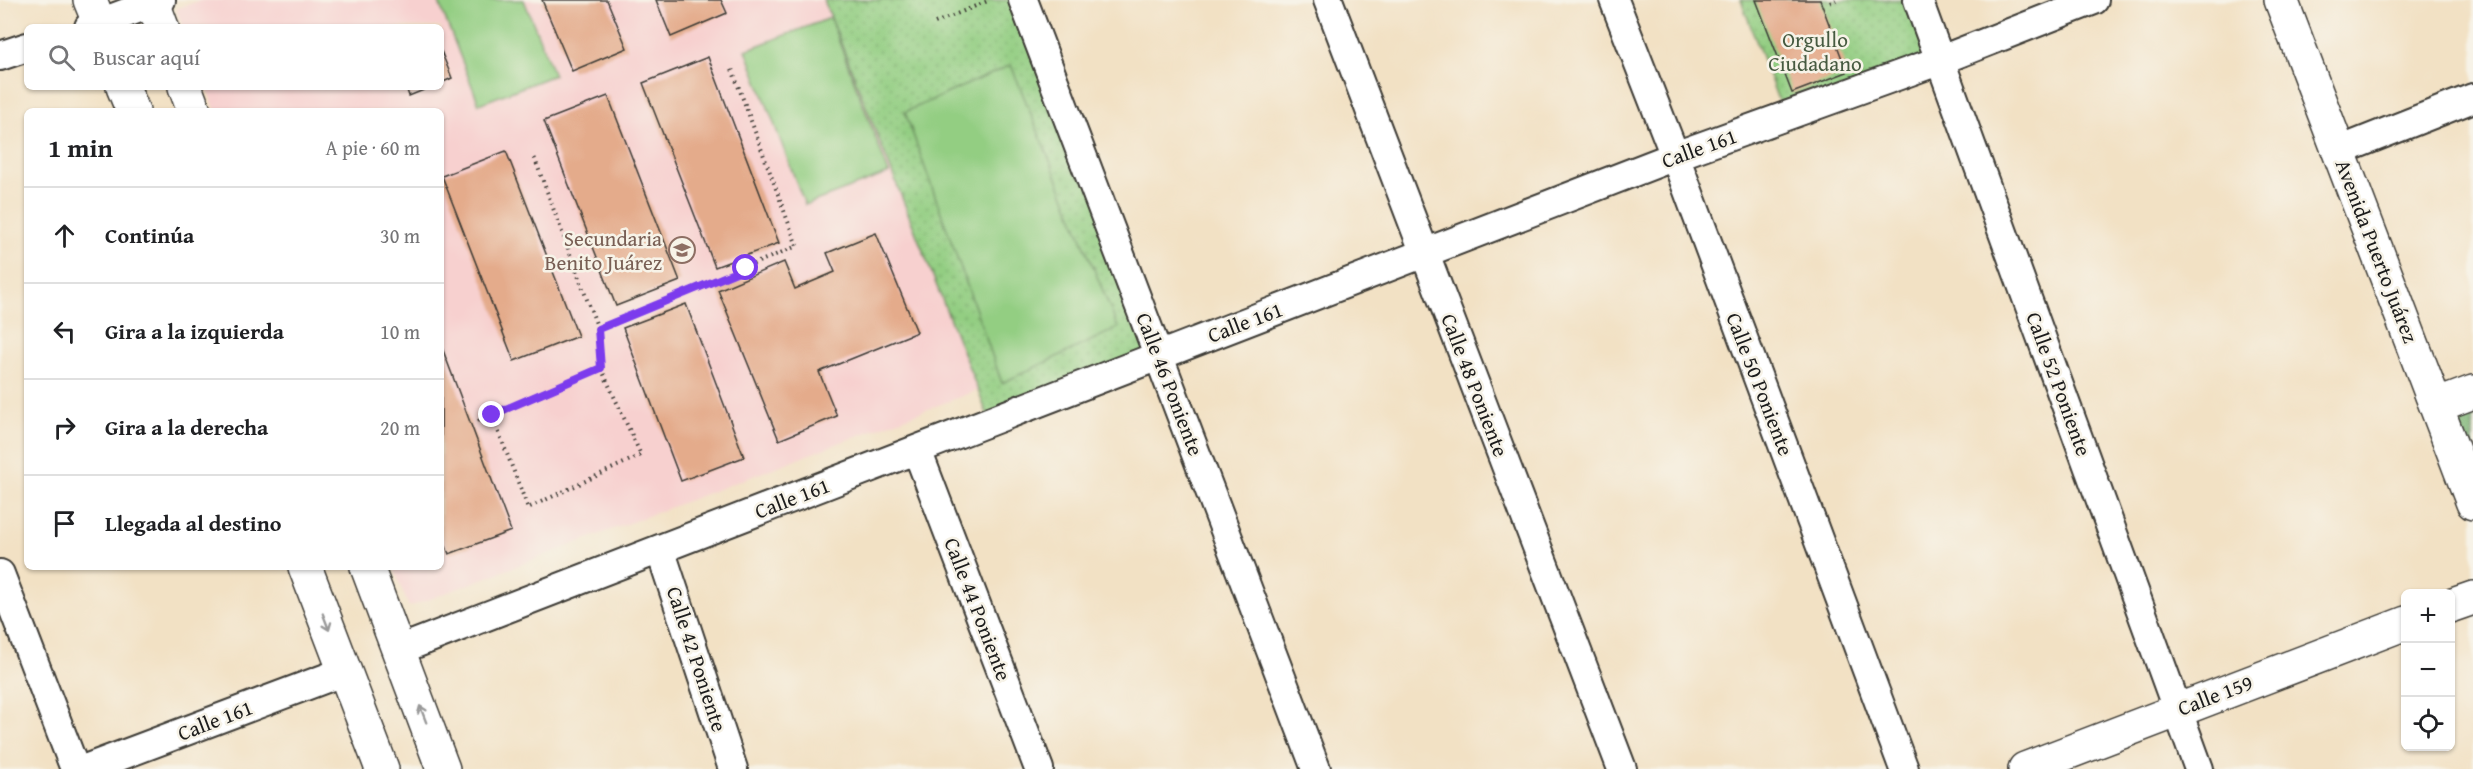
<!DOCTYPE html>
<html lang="es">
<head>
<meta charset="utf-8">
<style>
  body { margin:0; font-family:"Gentium Book Plus",serif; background:#f6f6f6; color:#202124 }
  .controls { position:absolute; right:18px; bottom:18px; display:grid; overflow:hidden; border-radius:9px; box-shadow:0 2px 4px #0004 }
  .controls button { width:54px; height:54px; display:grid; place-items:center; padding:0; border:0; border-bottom:2px solid #e0e0e0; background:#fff; color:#202124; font:30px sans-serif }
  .stop { position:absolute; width:18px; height:18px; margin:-14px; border:4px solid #7c3aed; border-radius:50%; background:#fff }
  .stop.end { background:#7c3aed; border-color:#fff; box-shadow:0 2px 6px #0008 }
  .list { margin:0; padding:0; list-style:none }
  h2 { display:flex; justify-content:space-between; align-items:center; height:78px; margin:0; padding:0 24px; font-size:26px }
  h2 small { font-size:20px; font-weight:400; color:#757577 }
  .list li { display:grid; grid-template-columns:39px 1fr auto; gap:18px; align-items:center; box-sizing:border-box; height:96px; padding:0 24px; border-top:2px solid #e0e0e0 }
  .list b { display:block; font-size:22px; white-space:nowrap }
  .list em { font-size:20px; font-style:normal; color:#757577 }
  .icon { flex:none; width:33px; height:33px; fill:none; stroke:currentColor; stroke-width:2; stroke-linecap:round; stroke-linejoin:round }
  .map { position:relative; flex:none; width:2473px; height:769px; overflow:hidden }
  .search { position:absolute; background:#fff; box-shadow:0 2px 4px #0004; left:24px; top:24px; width:420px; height:66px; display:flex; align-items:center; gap:15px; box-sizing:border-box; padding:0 21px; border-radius:9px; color:#757577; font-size:22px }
  .panel { position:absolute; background:#fff; box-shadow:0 2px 4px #0004; left:24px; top:108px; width:420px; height:462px; border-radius:9px }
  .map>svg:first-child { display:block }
  .built { fill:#f7d0cf }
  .green { fill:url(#green-dots); stroke:#58754f; stroke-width:1.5 }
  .forest { fill:url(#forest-firs); stroke:#496646; stroke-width:1.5 }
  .pitch { fill:#93ce82; stroke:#58754f; stroke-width:1.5 }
  .building { fill:#e4ab8b }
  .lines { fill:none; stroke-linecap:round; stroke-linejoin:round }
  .minor-casing { stroke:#3c3a35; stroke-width:32 }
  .tertiary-casing { stroke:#3c3a35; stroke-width:36 }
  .secondary-casing { stroke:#3c3a35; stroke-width:36 }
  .path { stroke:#3c3a35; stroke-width:4; stroke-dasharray:1.5 4.5; stroke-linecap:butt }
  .minor { stroke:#fff; stroke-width:28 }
  .tertiary { stroke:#fff; stroke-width:33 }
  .secondary { stroke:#fff; stroke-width:33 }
  .oneway { stroke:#999 }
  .route { stroke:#7c3aed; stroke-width:8 }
  .labels { text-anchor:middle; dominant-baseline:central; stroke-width:5; stroke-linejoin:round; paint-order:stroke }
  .park-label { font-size:21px; fill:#465a40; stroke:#f7f3e8 }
  .street-label { font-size:21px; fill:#1c1c1c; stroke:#f7f3e8 }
  .education-label { font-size:21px; fill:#785e54; stroke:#f7f3e8; text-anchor:end }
</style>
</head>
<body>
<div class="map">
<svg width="2473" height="769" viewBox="0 0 2473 769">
  <defs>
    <pattern id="green-dots" width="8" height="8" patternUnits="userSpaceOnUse" patternTransform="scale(1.5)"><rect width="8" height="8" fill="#93ce82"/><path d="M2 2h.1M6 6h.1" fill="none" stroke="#7eb070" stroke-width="1.8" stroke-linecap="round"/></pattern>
    <pattern id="forest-firs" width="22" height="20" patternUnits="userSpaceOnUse" patternTransform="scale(1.5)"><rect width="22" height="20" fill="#76b170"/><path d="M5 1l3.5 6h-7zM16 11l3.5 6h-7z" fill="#608f5b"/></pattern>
  </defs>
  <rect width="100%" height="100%" fill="#f7f3e8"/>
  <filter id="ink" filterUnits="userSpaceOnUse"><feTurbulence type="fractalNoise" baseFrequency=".0167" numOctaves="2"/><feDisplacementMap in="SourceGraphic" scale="12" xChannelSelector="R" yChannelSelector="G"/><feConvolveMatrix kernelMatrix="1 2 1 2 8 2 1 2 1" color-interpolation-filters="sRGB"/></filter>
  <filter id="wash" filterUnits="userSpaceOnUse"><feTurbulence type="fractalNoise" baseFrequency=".008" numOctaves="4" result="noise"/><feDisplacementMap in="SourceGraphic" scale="24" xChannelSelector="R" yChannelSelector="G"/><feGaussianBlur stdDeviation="1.35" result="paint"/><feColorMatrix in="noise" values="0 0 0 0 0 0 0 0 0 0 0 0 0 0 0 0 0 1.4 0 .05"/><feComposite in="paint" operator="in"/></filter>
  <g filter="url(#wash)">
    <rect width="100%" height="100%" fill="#f2e1c4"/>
    <!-- built -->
    <path class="built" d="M 201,0 L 824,0 L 978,390 L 409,607 L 393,567 L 441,567 L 441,111 L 216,111 L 206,87 L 441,87 L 441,27 L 183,27 L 176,9 Z"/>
    <!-- green -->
    <path class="green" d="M 824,0 L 1023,0 L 1159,356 L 990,421 Z
      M 1741,0 L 1918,0 L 1941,60 L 1784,116 Z"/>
    <!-- forest -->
    <path class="forest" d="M 2473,392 L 2473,503 L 2436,406 Z"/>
    <!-- pitch -->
    <path class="pitch" d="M 438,0 L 524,0 L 554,75 L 479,104 Z
      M 830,18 L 889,173 L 805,205 L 746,50 Z
      M 1011,65 L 1118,328 L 1002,383 L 905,112 Z"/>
    <g id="blocks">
      <!-- building -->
      <path class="building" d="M 542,0 L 607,0 L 627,48 L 572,71 Z
        M 656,0 L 721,0 L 727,13 L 671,37 Z
        M 1756,0 L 1820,0 L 1847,72 L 1792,93 Z
        M 441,51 L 452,78 L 441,83 Z
        M 708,57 L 779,243 L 715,267 L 643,83 Z
        M 406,87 L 431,87 L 409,96 Z
        M 608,96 L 680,281 L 616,306 L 544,121 Z
        M 506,151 L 578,336 L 514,361 L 442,176 Z
        M 876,233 L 917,332 L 819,372 L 837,416 L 779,440 L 718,290 L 784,262 L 795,289 L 835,272 L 827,253 Z
        M 686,304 L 744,457 L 681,481 L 623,328 Z
        M 441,345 L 511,531 L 449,554 L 441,534 Z"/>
    </g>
  </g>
  <g filter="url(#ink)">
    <use href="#blocks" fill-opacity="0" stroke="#3c3a35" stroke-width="1.5"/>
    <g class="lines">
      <defs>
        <path id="minor" d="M 1023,0 L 1316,769
          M 1328,0 L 1622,769
          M 1614,0 L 1675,156 L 1904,769
          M 1918,0 L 2199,769
          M 89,27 L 161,0
          M 0,56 L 27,47
          M 2339,151 L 2473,98
          M 917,450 L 1039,769
          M 660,549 L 733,769
          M 0,574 L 75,769
          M 399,650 L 1675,156 L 1941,60 L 2094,0
          M 85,769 L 345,671"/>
        <path id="tertiary" d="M 2281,0 L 2473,503
          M 2436,406 L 2473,392
          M 2450,606 L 2473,598
          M 2025,769 L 2406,623"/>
        <path id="secondary" d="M 90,0 L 101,27
          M 152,0 L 162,27
          M 123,87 L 133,111
          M 185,87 L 194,111
          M 305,567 L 382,769
          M 367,567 L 443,769"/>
      </defs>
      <!-- minor casing -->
      <use href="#minor" class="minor-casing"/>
      <!-- tertiary casing -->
      <use href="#tertiary" class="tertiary-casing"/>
      <!-- secondary casing -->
      <use href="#secondary" class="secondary-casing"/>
      <!-- path -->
      <path class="path" d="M 1830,3 L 1836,0
        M 935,23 L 990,0
        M 598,329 L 797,246 L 732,69
        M 492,415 L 528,508 L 641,455 L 601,368
        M 478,421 L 601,368 L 598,329 L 533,154"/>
      <!-- minor -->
      <use href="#minor" class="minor"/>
      <!-- tertiary -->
      <use href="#tertiary" class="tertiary"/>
      <!-- secondary -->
      <use href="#secondary" class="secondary"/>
    </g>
    <!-- one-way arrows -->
    <defs><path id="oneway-shaft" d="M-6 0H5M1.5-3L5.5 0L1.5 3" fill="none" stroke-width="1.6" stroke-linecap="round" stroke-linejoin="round" transform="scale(1.5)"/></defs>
    <g class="oneway">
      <use href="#oneway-shaft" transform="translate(326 622) rotate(69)"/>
      <use href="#oneway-shaft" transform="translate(423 714) rotate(-111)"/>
    </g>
  </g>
  <g class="lines" filter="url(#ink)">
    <!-- route -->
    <path class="route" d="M 492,415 L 601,368 L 598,329 L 746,268"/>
  </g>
  <!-- icons -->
  <defs>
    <symbol id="school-ring" viewBox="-11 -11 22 22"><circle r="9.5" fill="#f7f3e8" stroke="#8d6e63" stroke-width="1.5"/><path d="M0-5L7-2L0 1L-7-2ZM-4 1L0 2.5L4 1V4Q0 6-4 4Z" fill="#8d6e63"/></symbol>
  </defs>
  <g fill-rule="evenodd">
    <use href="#school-ring" x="667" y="235" width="30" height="30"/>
  </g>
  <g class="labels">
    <!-- park labels -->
    <g class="park-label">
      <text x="1815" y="39">Orgullo<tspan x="1815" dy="24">Ciudadano</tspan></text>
    </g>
    <!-- street labels -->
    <g class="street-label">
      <text transform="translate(1699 148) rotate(-20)">Calle 161</text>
      <text transform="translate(2377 251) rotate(69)">Avenida Puerto Juárez</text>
      <text transform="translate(1245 322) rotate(-21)">Calle 161</text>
      <text transform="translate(1170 384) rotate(69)">Calle 46 Poniente</text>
      <text transform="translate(1760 384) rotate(69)">Calle 50 Poniente</text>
      <text transform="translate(2059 384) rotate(70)">Calle 52 Poniente</text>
      <text transform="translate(1475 385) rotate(69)">Calle 48 Poniente</text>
      <text transform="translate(792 498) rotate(-21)">Calle 161</text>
      <text transform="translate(978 609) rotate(69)">Calle 44 Poniente</text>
      <text transform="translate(697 659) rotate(72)">Calle 42 Poniente</text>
      <text transform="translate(2215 695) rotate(-21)">Calle 159</text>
      <text transform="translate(215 720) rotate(-21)">Calle 161</text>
    </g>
    <!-- education labels -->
    <g class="education-label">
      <text x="662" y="238">Secundaria<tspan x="662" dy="24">Benito Juárez</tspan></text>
    </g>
  </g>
</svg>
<div class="controls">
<button>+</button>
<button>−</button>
<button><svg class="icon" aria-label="locate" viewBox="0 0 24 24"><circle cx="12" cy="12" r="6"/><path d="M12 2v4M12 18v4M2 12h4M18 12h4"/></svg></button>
</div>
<div class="stop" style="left:746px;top:268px"></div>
<div class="stop end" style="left:492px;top:415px"></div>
<div class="search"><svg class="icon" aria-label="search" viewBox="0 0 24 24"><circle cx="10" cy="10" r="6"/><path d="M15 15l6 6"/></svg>Buscar aquí</div>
<section class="panel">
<h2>1 min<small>A pie · 60 m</small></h2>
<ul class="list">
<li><svg class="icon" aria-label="ahead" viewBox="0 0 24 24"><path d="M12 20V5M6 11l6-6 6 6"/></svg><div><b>Continúa</b></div><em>30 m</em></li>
<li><svg class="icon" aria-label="left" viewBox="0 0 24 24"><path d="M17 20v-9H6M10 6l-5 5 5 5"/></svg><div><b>Gira a la izquierda</b></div><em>10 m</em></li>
<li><svg class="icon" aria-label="right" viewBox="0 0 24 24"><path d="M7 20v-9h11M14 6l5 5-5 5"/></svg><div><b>Gira a la derecha</b></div><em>20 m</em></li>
<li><svg class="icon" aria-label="arrive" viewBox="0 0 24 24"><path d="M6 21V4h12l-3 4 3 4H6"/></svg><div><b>Llegada al destino</b></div></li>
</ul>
</section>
</div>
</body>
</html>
